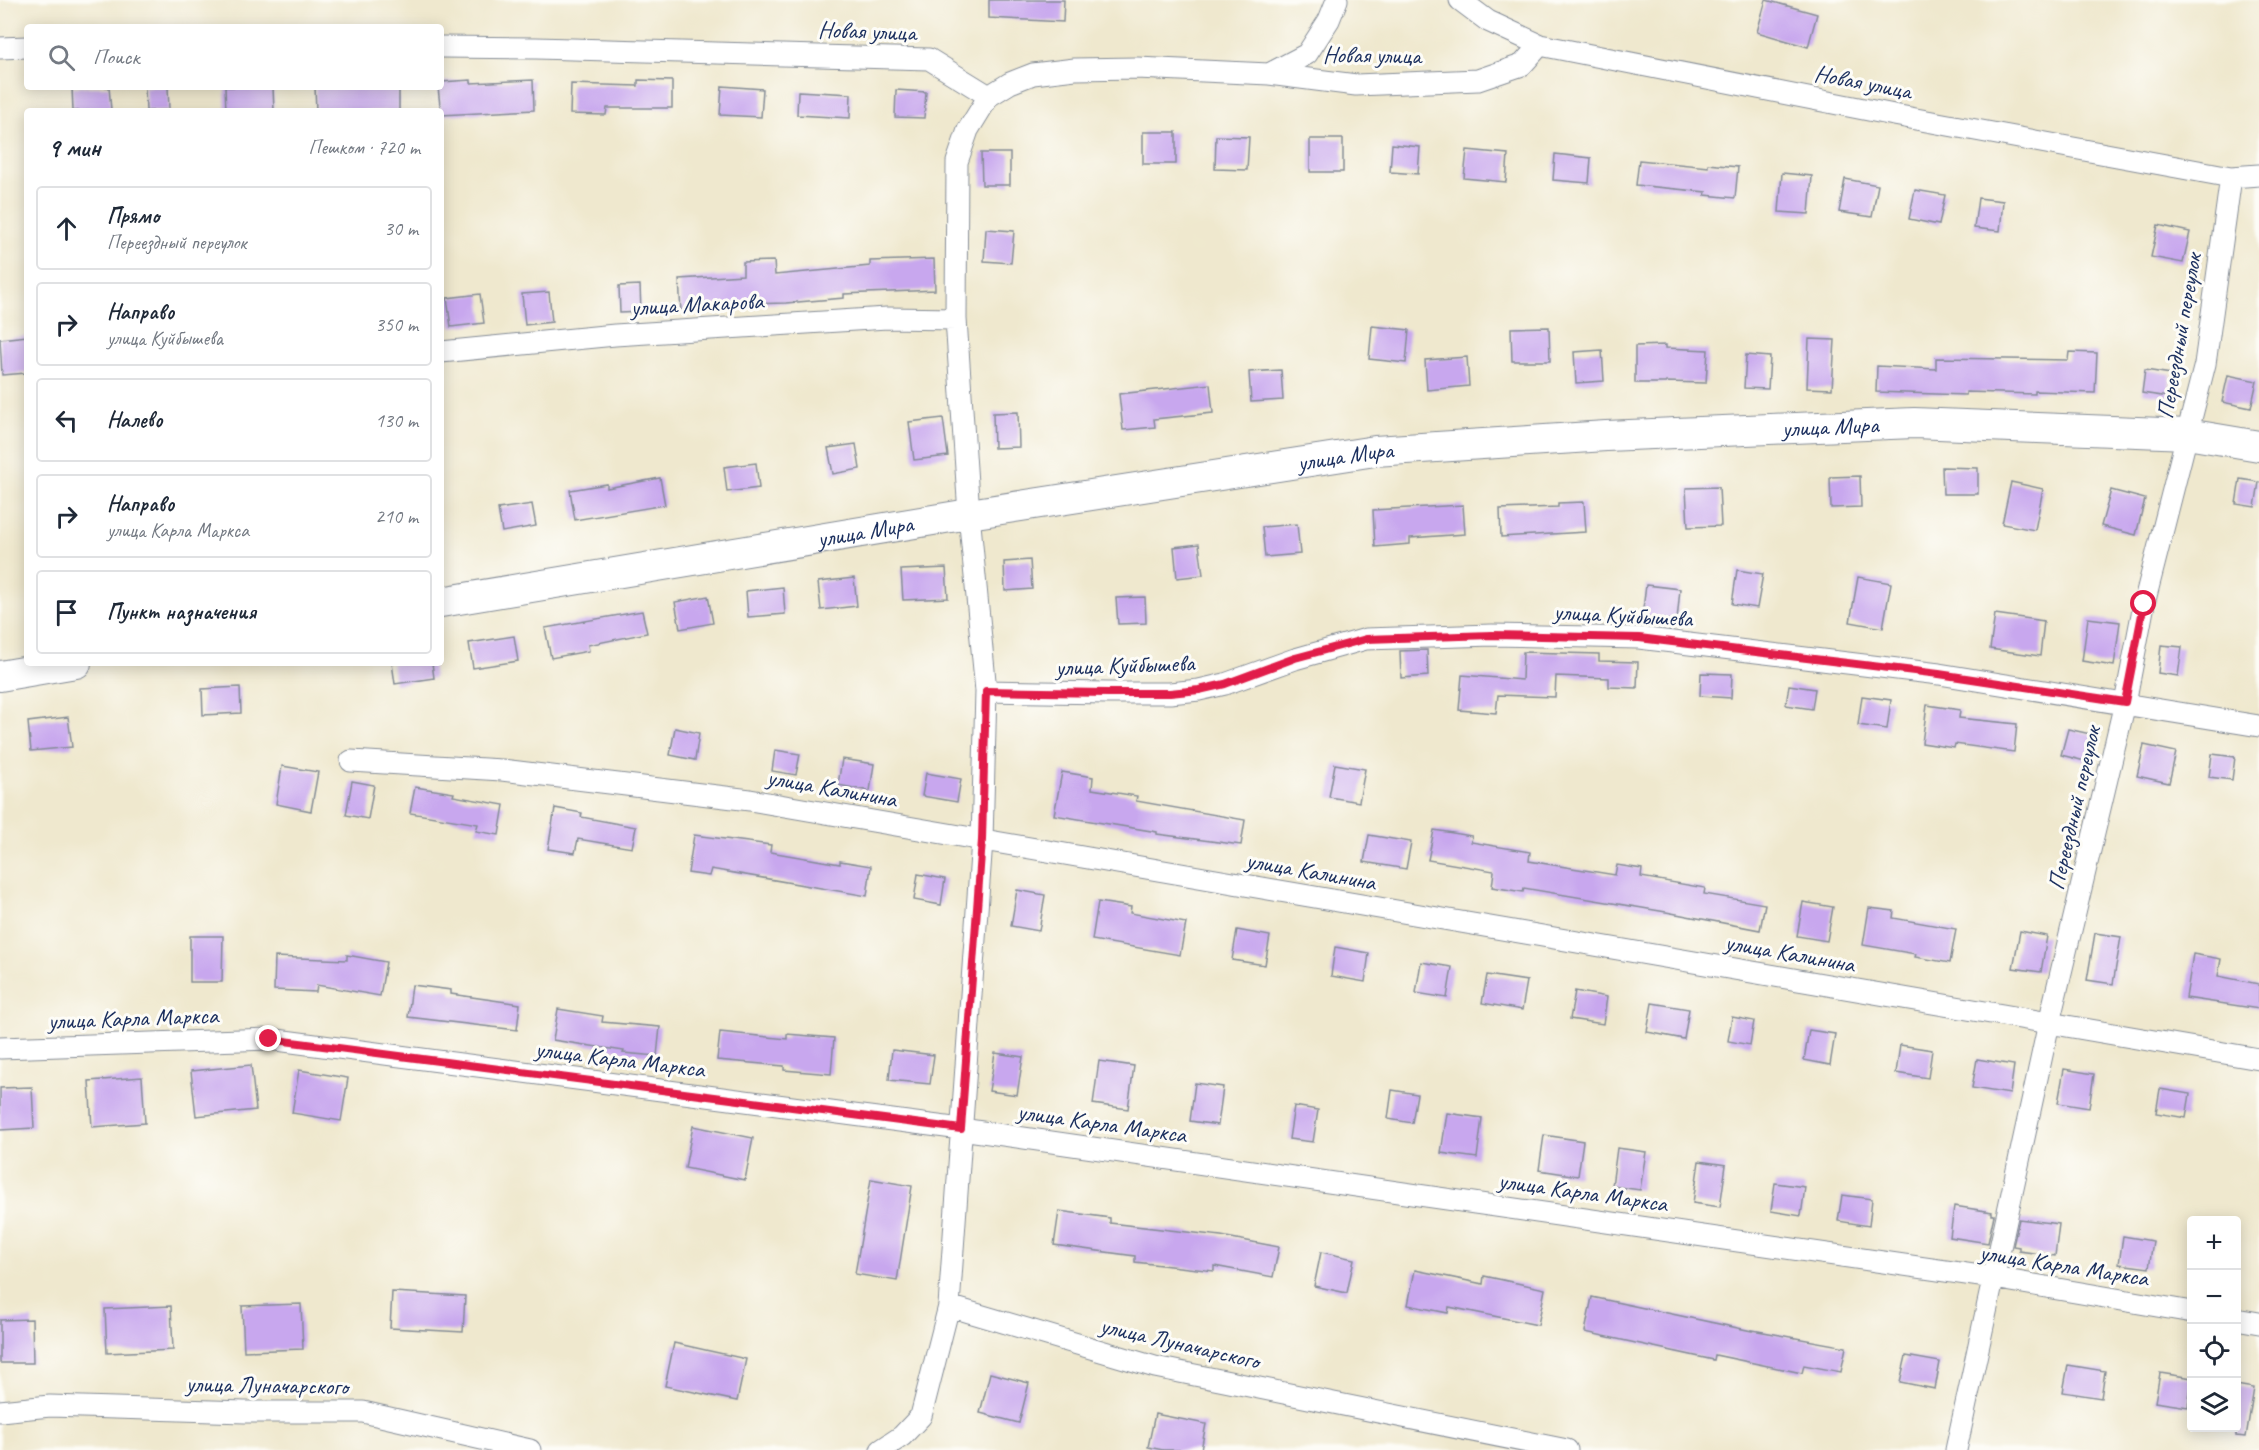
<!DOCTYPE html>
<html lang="ru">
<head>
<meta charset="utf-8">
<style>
  body { margin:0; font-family:Caveat,sans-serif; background:#f6f6f7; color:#1f2937 }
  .controls { position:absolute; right:18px; bottom:18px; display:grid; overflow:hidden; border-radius:6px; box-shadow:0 3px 15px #0003 }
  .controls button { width:54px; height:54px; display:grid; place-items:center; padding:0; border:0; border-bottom:2px solid #e0e1e3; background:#fff; color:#1f2937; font:30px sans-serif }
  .stop { position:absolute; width:18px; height:18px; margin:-14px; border:4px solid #e11d48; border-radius:50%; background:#fff }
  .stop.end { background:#e11d48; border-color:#fff; box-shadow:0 2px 6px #0008 }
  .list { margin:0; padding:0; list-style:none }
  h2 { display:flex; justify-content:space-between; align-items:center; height:78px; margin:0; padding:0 24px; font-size:26px }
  h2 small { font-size:20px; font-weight:400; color:#747a83 }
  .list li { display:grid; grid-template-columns:39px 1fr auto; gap:18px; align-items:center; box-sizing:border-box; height:84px; margin:0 12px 12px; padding:0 12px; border:2px solid #e0e1e3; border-radius:6px }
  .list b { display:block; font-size:22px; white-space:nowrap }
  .list p { margin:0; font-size:20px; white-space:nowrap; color:#747a83 }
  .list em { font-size:20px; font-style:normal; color:#747a83 }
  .icon { flex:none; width:33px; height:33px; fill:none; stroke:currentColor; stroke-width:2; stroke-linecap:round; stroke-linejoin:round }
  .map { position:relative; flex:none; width:2259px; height:1450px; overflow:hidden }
  .search { position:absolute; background:#fff; box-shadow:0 3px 15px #0003; left:24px; top:24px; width:420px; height:66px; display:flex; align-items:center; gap:15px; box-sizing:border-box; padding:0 21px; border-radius:6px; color:#747a83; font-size:22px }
  .panel { position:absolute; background:#fff; box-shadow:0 3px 15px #0003; left:24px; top:108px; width:420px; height:558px; border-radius:6px }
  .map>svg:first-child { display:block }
  .building { fill:#c8a7ee }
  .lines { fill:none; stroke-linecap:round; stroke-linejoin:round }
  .street-casing { stroke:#858c96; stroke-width:23 }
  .secondary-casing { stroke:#858c96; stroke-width:32 }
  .street { stroke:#fff; stroke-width:21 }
  .secondary { stroke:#fff; stroke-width:30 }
  .route { stroke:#e11d48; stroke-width:8 }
  .labels { text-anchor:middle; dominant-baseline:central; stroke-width:6; stroke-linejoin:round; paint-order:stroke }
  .street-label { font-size:24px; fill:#1b2f5e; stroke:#fdfcf7 }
</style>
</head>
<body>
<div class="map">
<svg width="2259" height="1450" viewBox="0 0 2259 1450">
  <rect width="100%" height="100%" fill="#fdfcf7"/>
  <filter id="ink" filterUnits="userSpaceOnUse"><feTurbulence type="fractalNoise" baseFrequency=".0167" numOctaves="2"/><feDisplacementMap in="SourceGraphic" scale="12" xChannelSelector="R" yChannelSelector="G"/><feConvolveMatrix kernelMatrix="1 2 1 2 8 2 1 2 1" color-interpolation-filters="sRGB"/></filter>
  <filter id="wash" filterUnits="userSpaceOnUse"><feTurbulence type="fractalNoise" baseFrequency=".008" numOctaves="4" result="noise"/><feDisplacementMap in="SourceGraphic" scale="24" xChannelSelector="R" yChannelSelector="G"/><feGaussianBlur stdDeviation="1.35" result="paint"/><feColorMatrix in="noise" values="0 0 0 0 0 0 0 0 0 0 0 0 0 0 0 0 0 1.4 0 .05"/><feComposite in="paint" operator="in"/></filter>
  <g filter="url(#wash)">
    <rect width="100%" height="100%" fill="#efe8ce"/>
    <g id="blocks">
      <!-- building -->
      <path class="building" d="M 989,0 L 1064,0 L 1063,22 L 989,18 Z
        M 1766,0 L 1817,14 L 1808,47 L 1757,32 Z
        M 471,80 L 471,83 L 533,80 L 534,110 L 441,115 L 438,87 L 441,87 L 441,82 Z
        M 638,80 L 672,81 L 672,108 L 607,108 L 606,115 L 570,114 L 571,84 L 638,86 Z
        M 722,86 L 763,89 L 761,117 L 720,115 Z
        M 72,87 L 109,87 L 111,110 L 73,111 Z
        M 145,87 L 168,87 L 169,110 L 146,111 Z
        M 225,87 L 273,87 L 274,111 L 226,111 Z
        M 315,87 L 399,87 L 399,111 L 316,111 Z
        M 896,90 L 926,92 L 924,118 L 895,117 Z
        M 798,91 L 851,94 L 850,118 L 797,115 Z
        M 1143,132 L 1176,132 L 1176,164 L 1143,164 Z
        M 1216,136 L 1249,137 L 1247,170 L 1215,169 Z
        M 1310,139 L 1343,139 L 1343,172 L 1310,172 Z
        M 1392,144 L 1420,147 L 1418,174 L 1390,172 Z
        M 1467,150 L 1508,154 L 1506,182 L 1464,178 Z
        M 981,153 L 1010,153 L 1010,185 L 982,185 Z
        M 1555,154 L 1591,158 L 1589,183 L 1553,180 Z
        M 1639,160 L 1708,167 L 1708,164 L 1738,167 L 1735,198 L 1705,195 L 1706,192 L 1636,185 Z
        M 1782,173 L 1812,176 L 1809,214 L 1779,212 Z
        M 1845,179 L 1878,185 L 1872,217 L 1839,212 Z
        M 1915,190 L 1945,195 L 1939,225 L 1909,219 Z
        M 1978,198 L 2003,201 L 2000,231 L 1974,228 Z
        M 2158,225 L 2190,232 L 2183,263 L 2151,257 Z
        M 986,229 L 1014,231 L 1011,263 L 984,261 Z
        M 934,259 L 935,290 L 844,294 L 844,298 L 786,303 L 713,305 L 713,309 L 681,312 L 679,279 L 743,275 L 743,262 L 774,261 L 775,275 L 870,266 L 870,261 Z
        M 640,285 L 641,312 L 620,313 L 619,286 Z
        M 549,292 L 552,322 L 525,325 L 522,294 Z
        M 480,294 L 484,323 L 451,327 L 447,298 Z
        M 1372,326 L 1409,330 L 1406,363 L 1369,359 Z
        M 1549,327 L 1550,361 L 1512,361 L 1511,328 Z
        M 27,336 L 27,373 L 2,375 L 0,339 Z
        M 1809,339 L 1835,340 L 1832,389 L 1807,388 Z
        M 1666,345 L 1666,348 L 1708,350 L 1706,383 L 1666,382 L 1666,383 L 1635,383 L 1635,346 Z
        M 1602,350 L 1604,381 L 1576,383 L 1574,352 Z
        M 2069,352 L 2097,353 L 2095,393 L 2035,391 L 2035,394 L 1966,392 L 1966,395 L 1876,392 L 1877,366 L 1936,369 L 1936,358 L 2068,360 Z
        M 1746,355 L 1770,357 L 1768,389 L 1744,388 Z
        M 1467,357 L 1469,386 L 1427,390 L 1425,360 Z
        M 1281,370 L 1283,400 L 1251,402 L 1249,372 Z
        M 2145,370 L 2171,374 L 2168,397 L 2142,393 Z
        M 2228,375 L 2257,381 L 2251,408 L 2222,402 Z
        M 1210,384 L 1213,413 L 1154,419 L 1155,427 L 1123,430 L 1119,394 Z
        M 1018,412 L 1019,447 L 994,448 L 993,413 Z
        M 943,418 L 948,456 L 914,460 L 909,422 Z
        M 856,444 L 860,469 L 833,474 L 828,448 Z
        M 756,463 L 759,488 L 727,492 L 724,467 Z
        M 1942,467 L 1978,468 L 1978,494 L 1943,494 Z
        M 1860,476 L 1861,507 L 1831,508 L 1830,477 Z
        M 660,478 L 665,505 L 575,520 L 570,490 L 607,484 L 607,488 Z
        M 2240,479 L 2259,482 L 2255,507 L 2236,504 Z
        M 2011,482 L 2043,489 L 2035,530 L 2002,524 Z
        M 1719,487 L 1721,526 L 1688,527 L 1686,488 Z
        M 2111,490 L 2145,499 L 2136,535 L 2101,526 Z
        M 1584,502 L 1586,532 L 1501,537 L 1500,509 L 1558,507 L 1558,503 Z
        M 532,504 L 536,526 L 502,532 L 498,509 Z
        M 1463,505 L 1465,534 L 1410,538 L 1410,544 L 1375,547 L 1373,510 Z
        M 1297,524 L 1300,554 L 1265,557 L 1262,527 Z
        M 1199,544 L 1203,575 L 1177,578 L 1174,547 Z
        M 1030,560 L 1032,589 L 1005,591 L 1004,562 Z
        M 946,568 L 948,598 L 903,600 L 901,570 Z
        M 1737,570 L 1763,574 L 1757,608 L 1732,604 Z
        M 1858,577 L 1891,583 L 1883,628 L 1850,622 Z
        M 854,578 L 857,606 L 821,610 L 818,582 Z
        M 1646,585 L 1680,589 L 1677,621 L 1642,617 Z
        M 783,587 L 785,614 L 748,617 L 746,591 Z
        M 708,596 L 713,623 L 680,629 L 675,602 Z
        M 1145,597 L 1146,623 L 1118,624 L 1116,598 Z
        M 642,611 L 647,633 L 588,645 L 589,651 L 551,658 L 545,628 Z
        M 1995,614 L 2044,621 L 2040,656 L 1990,649 Z
        M 2088,618 L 2120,622 L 2114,666 L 2082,661 Z
        M 514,636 L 518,661 L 473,668 L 469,643 Z
        M 2161,645 L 2182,647 L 2178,676 L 2158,673 Z
        M 1427,650 L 1428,676 L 1401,678 L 1400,651 Z
        M 1523,652 L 1599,654 L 1599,661 L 1638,662 L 1637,688 L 1609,687 L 1609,678 L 1556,676 L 1555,697 L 1498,695 L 1496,713 L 1459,710 L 1462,675 L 1522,680 Z
        M 392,663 L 432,663 L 434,678 L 395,684 Z
        M 1701,673 L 1732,674 L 1731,698 L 1700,696 Z
        M 1789,685 L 1815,689 L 1812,709 L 1786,705 Z
        M 240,687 L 241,713 L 203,715 L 202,689 Z
        M 1862,696 L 1891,700 L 1887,729 L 1858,725 Z
        M 1927,705 L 1960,710 L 1959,718 L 2017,724 L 2014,752 L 1955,744 L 1954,748 L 1922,743 Z
        M 68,717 L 72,747 L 31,751 L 28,722 Z
        M 675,728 L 699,733 L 695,760 L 670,755 Z
        M 2068,729 L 2095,735 L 2089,762 L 2061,755 Z
        M 2144,745 L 2176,752 L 2169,783 L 2137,776 Z
        M 775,750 L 800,754 L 796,775 L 772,771 Z
        M 2212,754 L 2235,757 L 2232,780 L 2209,777 Z
        M 842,759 L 874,764 L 870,791 L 838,785 Z
        M 1335,764 L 1365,769 L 1359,802 L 1329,797 Z
        M 282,766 L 318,772 L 311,811 L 276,804 Z
        M 1062,772 L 1093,777 L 1092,789 L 1137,796 L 1136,801 L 1245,820 L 1241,845 L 1157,834 L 1157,832 L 1054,815 Z
        M 926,773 L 961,779 L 957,802 L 922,796 Z
        M 352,781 L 374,785 L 368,819 L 346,815 Z
        M 415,787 L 454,793 L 453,796 L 504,805 L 499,835 L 476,831 L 478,824 L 410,813 Z
        M 555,808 L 582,813 L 581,817 L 636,827 L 632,848 L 578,839 L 575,853 L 548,849 Z
        M 1434,830 L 1472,836 L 1471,842 L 1530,852 L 1529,861 L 1615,875 L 1617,865 L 1642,869 L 1641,877 L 1705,888 L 1704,894 L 1765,904 L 1760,930 L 1666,912 L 1524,888 L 1523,892 L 1492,887 L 1494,871 L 1428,860 Z
        M 694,835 L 771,845 L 770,852 L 840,864 L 840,861 L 871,866 L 867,896 L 711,869 L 709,876 L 688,873 Z
        M 1369,835 L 1411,842 L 1406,869 L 1364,862 Z
        M 918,874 L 945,879 L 941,905 L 914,900 Z
        M 1017,890 L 1045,895 L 1039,931 L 1011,926 Z
        M 1098,902 L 1131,907 L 1130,913 L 1186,923 L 1180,955 L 1092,940 Z
        M 1803,902 L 1833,907 L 1827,941 L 1797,936 Z
        M 1869,908 L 1894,911 L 1893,918 L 1956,929 L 1950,963 L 1915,957 L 1916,954 L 1863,945 Z
        M 1237,930 L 1270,936 L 1265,965 L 1232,960 Z
        M 2020,931 L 2047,936 L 2041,972 L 2013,968 Z
        M 2095,933 L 2121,937 L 2113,984 L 2087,980 Z
        M 190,936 L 223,936 L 222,982 L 190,982 Z
        M 1335,947 L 1369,953 L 1365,982 L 1331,976 Z
        M 2193,954 L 2221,959 L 2218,976 L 2259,984 L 2259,1009 L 2186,998 Z
        M 347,955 L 386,962 L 380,996 L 317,985 L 316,992 L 274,990 L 275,957 L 347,960 Z
        M 1421,962 L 1452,967 L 1447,998 L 1416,993 Z
        M 1487,975 L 1527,981 L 1522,1010 L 1482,1003 Z
        M 412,985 L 451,990 L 451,994 L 520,1004 L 517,1030 L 408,1017 Z
        M 1575,991 L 1607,997 L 1603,1024 L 1570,1019 Z
        M 1652,1003 L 1689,1009 L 1684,1039 L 1647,1032 Z
        M 558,1009 L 603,1016 L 602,1022 L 660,1027 L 657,1056 L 623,1053 L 624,1051 L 553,1040 Z
        M 1732,1017 L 1754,1021 L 1750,1045 L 1728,1041 Z
        M 1809,1030 L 1835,1034 L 1830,1065 L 1804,1060 Z
        M 720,1032 L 787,1039 L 787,1034 L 834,1038 L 831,1074 L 784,1070 L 784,1066 L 717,1060 Z
        M 1900,1045 L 1932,1050 L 1928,1078 L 1896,1073 Z
        M 892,1050 L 934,1055 L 930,1084 L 889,1080 Z
        M 995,1053 L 1023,1057 L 1017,1095 L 989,1091 Z
        M 1977,1059 L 2014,1065 L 2010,1094 L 1972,1088 Z
        M 1099,1061 L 1134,1066 L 1128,1109 L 1093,1104 Z
        M 251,1065 L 256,1110 L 196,1116 L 191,1071 Z
        M 2064,1069 L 2094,1074 L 2089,1108 L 2058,1103 Z
        M 299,1070 L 348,1078 L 341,1121 L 292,1113 Z
        M 142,1077 L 145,1123 L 92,1127 L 89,1081 Z
        M 1195,1083 L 1223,1087 L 1218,1125 L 1190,1121 Z
        M 32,1087 L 34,1128 L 0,1130 L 0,1088 Z
        M 2160,1089 L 2190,1094 L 2186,1118 L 2156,1113 Z
        M 1392,1090 L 1417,1094 L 1412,1123 L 1388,1119 Z
        M 1294,1106 L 1318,1110 L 1313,1142 L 1289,1139 Z
        M 1447,1113 L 1482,1118 L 1477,1158 L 1441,1153 Z
        M 693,1126 L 753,1138 L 745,1180 L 685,1168 Z
        M 1544,1135 L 1583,1141 L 1578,1176 L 1539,1170 Z
        M 1617,1148 L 1646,1152 L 1640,1190 L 1612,1186 Z
        M 1699,1161 L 1726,1165 L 1720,1207 L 1693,1203 Z
        M 871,1179 L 912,1186 L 897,1281 L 855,1274 Z
        M 1775,1183 L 1805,1187 L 1801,1216 L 1771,1211 Z
        M 1842,1195 L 1872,1199 L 1869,1226 L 1838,1221 Z
        M 1954,1206 L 1992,1212 L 1992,1215 L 1994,1215 L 1988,1243 L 1950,1237 Z
        M 1059,1211 L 1110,1218 L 1110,1223 L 1221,1236 L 1279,1247 L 1273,1277 L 1214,1266 L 1214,1271 L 1135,1262 L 1135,1256 L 1054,1245 Z
        M 2019,1219 L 2059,1224 L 2055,1256 L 2019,1251 L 2019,1247 L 2013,1246 Z
        M 2123,1236 L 2153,1241 L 2149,1268 L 2119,1264 Z
        M 1321,1252 L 1354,1259 L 1347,1293 L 1314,1286 Z
        M 1415,1270 L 1483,1284 L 1484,1276 L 1545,1289 L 1538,1325 L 1449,1307 L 1448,1313 L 1408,1305 Z
        M 392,1292 L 465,1296 L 463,1332 L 390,1328 Z
        M 1592,1297 L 1752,1331 L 1752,1330 L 1846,1347 L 1841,1372 L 1804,1365 L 1802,1373 L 1715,1355 L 1714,1360 L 1585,1332 Z
        M 301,1304 L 303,1349 L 244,1351 L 242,1306 Z
        M 171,1306 L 173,1350 L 107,1353 L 105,1309 Z
        M 32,1319 L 33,1363 L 0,1363 L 0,1320 Z
        M 674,1343 L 746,1359 L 737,1401 L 665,1386 Z
        M 1906,1356 L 1940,1362 L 1935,1389 L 1900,1382 Z
        M 2068,1365 L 2105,1371 L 2101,1398 L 2063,1392 Z
        M 990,1373 L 1029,1383 L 1019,1423 L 980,1413 Z
        M 2160,1373 L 2192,1378 L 2188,1407 L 2155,1402 Z
        M 2236,1385 L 2254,1388 L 2246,1437 L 2236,1436 Z
        M 1155,1414 L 1206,1424 L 1201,1450 L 1163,1450 L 1148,1447 Z"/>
    </g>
  </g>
  <g filter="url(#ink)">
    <use href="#blocks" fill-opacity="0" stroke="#858c96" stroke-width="1.5"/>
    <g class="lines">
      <defs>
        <path id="street" d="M 1460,0 L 1488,21 L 1540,45
          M 441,47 L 536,48 L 929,59 L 989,96
          M 0,48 L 27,47
          M 1269,74 L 1307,54 L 1329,20 L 1337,0
          M 441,352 L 615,335 L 887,318 L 956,319
          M 986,691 L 1108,693 L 1170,693 L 1199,690 L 1225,684 L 1295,659 L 1366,639 L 1492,635 L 1639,638 L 1939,674 L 2259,726
          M 351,761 L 502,770 L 750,800 L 2259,1059
          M 0,1048 L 269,1039 L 961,1129 L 1994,1278 L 2192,1312
          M 949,1306 L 1155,1367 L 1567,1450
          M 2236,1319 L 2259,1323
          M 0,1411 L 50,1406 L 245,1412 L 363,1412 L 530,1450
          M 881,1450 L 902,1436 L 921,1416 L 949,1306 L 982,840 L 986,691 L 969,514 L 956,319 L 957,162 L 968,130 L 989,96 L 1010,83 L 1033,74 L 1075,69 L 1137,68 L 1269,74 L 1356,85 L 1478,80 L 1522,65 L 1540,45 L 1894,115 L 2231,177 L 2259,175
          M 1956,1450 L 2049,1023 L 2125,703 L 2144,604 L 2205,364 L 2231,177"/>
        <g id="secondary">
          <path id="s1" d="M 441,602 L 969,514 L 1375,451 L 1606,436 L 1914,423 L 2187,434 L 2259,446"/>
          <path d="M 0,676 L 76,663"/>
        </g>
      </defs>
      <!-- street casing -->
      <use href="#street" class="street-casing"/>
      <!-- secondary casing -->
      <use href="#secondary" class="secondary-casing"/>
      <!-- street -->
      <use href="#street" class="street"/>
      <!-- secondary -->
      <use href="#secondary" class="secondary"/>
    </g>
  </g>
  <g class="lines" filter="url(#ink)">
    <!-- route -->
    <path class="route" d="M 269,1039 L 961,1129 L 982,840 L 986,691 L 1108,693 L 1170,693 L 1199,690 L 1225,684 L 1295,658 L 1366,639 L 1492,635 L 1639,638 L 1939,674 L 2125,702 L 2144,604"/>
  </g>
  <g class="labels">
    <!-- street labels -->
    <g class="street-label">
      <text transform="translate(867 31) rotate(2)">Новая улица</text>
      <text transform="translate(1372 55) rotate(1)">Новая улица</text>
      <text transform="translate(1863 82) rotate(11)">Новая улица</text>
      <text transform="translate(697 304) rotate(-3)">улица Макарова</text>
      <text transform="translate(2179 336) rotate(-80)">Переездный переулок</text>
      <text stroke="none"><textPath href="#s1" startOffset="1402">улица Мира</textPath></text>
      <text stroke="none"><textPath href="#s1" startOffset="916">улица Мира</textPath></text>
      <text stroke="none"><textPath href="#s1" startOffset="430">улица Мира</textPath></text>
      <text transform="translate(1623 615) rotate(3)">улица Куйбышева</text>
      <text transform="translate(1125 665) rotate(-2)">улица Куйбышева</text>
      <text transform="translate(832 788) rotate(10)">улица Калинина</text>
      <text transform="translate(2074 808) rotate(-77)">Переездный переулок</text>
      <text transform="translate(1311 871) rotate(10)">улица Калинина</text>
      <text transform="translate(1790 953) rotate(10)">улица Калинина</text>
      <text transform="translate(133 1018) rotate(-2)">улица Карла Маркса</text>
      <text transform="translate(620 1059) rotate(7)">улица Карла Маркса</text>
      <text transform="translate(1102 1123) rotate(8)">улица Карла Маркса</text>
      <text transform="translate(1583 1192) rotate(8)">улица Карла Маркса</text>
      <text transform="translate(2064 1265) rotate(9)">улица Карла Маркса</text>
      <text transform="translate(1180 1343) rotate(13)">улица Луначарского</text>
      <text transform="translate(267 1385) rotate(1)">улица Луначарского</text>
    </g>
  </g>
</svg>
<div class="controls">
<button>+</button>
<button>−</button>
<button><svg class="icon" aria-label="locate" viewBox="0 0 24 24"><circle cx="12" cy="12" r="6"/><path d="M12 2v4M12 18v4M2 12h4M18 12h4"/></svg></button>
<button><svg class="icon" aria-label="layers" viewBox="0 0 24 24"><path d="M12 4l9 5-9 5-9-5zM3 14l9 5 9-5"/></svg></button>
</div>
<div class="stop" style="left:2144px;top:604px"></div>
<div class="stop end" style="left:269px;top:1039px"></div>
<div class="search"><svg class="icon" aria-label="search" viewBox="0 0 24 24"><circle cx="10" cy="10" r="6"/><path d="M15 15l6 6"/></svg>Поиск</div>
<section class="panel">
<h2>9 мин<small>Пешком · 720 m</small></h2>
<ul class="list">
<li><svg class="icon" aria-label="ahead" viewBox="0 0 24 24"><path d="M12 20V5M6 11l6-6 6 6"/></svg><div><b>Прямо</b><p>Переездный переулок</p></div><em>30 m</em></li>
<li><svg class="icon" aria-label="right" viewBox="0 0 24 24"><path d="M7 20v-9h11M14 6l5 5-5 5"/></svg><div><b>Направо</b><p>улица Куйбышева</p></div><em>350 m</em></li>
<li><svg class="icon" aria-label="left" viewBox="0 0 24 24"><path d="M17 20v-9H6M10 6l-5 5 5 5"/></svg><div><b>Налево</b></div><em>130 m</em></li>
<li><svg class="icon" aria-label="right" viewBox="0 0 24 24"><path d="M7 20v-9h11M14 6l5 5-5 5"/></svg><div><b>Направо</b><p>улица Карла Маркса</p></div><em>210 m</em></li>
<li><svg class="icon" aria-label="arrive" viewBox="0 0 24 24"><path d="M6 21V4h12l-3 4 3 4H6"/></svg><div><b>Пункт назначения</b></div></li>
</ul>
</section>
</div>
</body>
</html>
